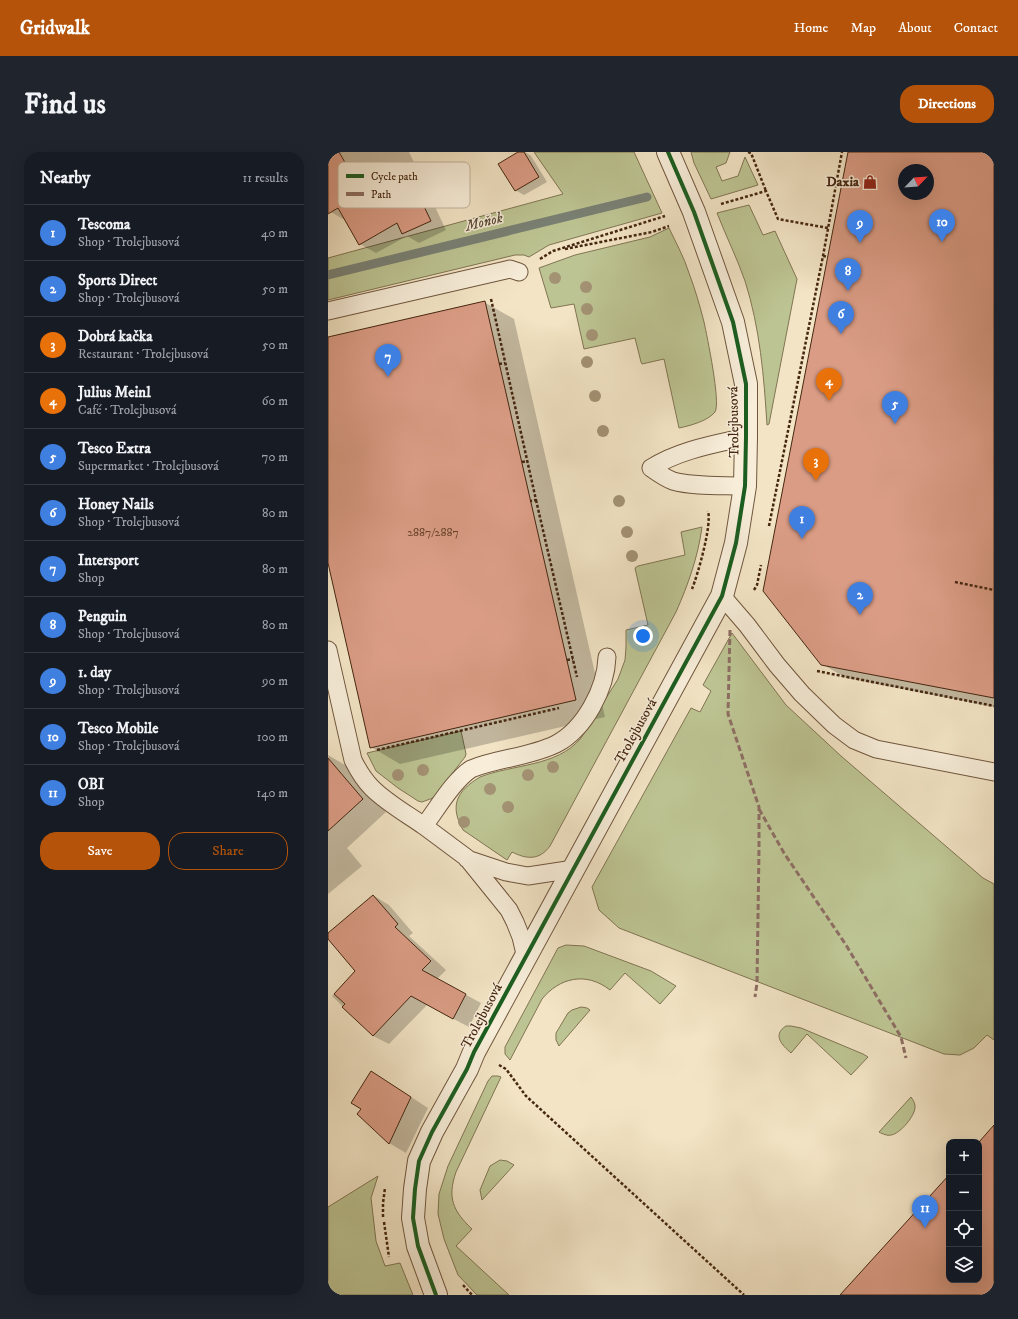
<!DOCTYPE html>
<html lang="en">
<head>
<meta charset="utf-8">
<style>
  body { margin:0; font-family:"IM FELL DW Pica",serif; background:#20242c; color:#f1f3f6 }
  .controls { position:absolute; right:12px; bottom:12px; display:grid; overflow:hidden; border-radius:8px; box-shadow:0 4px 16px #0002 }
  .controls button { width:36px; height:36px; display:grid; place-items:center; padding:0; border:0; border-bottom:1px solid #363941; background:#171b24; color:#f1f3f6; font:20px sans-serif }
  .compass { position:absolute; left:570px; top:12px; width:36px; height:36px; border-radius:50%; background:#171b24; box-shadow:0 4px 16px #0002; rotate:65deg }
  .you { position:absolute; left:315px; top:484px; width:14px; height:14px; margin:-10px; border:3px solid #fff; border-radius:50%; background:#1a73e8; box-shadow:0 0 0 6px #1a73e833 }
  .badge { display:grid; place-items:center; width:26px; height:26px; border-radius:50%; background:#b45309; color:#fff; font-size:13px; font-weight:700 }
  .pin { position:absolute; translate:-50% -33px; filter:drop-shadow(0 1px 2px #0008) }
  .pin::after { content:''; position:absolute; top:21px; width:14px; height:12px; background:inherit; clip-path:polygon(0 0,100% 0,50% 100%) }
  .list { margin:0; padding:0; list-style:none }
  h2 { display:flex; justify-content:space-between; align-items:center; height:52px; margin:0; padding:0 16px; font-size:17px }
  h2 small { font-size:13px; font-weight:400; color:#9ea1a6 }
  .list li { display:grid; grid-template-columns:26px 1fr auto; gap:12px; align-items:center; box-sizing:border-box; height:56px; padding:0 16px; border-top:1px solid #363941 }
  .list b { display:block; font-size:15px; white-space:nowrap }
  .list p { margin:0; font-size:13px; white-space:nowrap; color:#9ea1a6 }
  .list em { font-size:13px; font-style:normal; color:#9ea1a6 }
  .actions { display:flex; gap:8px; padding:12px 16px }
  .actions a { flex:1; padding:9px 0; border:1px solid #b45309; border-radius:16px; text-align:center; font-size:14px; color:#b45309 }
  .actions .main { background:#b45309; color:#fff }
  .icon { flex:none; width:22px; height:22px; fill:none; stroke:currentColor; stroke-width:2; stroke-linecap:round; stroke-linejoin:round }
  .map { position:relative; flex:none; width:666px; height:1143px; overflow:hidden; border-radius:16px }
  header { display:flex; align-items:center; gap:24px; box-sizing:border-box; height:56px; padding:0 20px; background:#b45309; color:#fff }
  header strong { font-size:19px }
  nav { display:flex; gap:22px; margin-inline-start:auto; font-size:14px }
  .intro { display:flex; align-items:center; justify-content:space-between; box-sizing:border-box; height:96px; padding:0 24px }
  h1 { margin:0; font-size:28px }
  .button { padding:10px 18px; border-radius:16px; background:#b45309; color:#fff; font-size:14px; font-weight:700 }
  main { display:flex; gap:24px; padding:0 24px }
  aside { flex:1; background:#171b24; border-radius:16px; box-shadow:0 4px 16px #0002 }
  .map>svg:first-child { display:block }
  .green { fill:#bdc493; stroke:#817552 }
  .shadow { fill:#0003; fill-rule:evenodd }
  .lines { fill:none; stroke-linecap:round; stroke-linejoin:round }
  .stream { stroke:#798175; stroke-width:9 }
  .building { fill:#da9c85; stroke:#452610; fill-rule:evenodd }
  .lane-casing { stroke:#70563d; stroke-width:19 }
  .street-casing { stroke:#70563d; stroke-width:24 }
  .path { stroke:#452610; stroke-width:2.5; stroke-dasharray:3 2; stroke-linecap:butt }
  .lane { stroke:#f7edd9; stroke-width:17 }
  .street { stroke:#f7edd9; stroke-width:22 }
  .quiet { stroke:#8d6e63; stroke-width:3; stroke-dasharray:6 3; stroke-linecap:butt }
  .cycleway-casing { stroke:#f7edd9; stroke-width:6 }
  .cycleway { stroke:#1b5e20; stroke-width:4 }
  .tree { fill:#a39274 }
  .labels { text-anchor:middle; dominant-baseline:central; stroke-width:3; stroke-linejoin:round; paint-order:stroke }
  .number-label { font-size:12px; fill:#6a442d }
  .poi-label { font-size:14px; font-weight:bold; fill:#452610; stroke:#f7edd9; text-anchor:end }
  .street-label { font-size:14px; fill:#452610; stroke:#f7edd9 }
  .water-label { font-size:15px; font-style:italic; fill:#5b4c3a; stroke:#f7edd9 }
  .key { fill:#f7edd9; stroke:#c2b19d; stroke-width:1 }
  .key-label { font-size:11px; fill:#452610 }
</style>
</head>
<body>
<header>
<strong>Gridwalk</strong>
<nav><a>Home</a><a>Map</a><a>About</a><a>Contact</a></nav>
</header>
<div class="intro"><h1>Find us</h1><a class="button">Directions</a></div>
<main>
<aside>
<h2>Nearby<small>11 results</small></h2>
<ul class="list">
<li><span class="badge" style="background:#3f7fe0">1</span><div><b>Tescoma</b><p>Shop · Trolejbusová</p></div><em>40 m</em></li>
<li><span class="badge" style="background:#3f7fe0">2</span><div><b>Sports Direct</b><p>Shop · Trolejbusová</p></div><em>50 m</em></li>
<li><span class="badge" style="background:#e8710a">3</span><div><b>Dobrá kačka</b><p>Restaurant · Trolejbusová</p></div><em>50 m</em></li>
<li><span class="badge" style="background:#e8710a">4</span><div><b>Julius Meinl</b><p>Café · Trolejbusová</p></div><em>60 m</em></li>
<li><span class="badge" style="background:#3f7fe0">5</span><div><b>Tesco Extra</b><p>Supermarket · Trolejbusová</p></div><em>70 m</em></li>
<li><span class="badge" style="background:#3f7fe0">6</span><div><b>Honey Nails</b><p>Shop · Trolejbusová</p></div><em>80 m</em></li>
<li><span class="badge" style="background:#3f7fe0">7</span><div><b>Intersport</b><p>Shop</p></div><em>80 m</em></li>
<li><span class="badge" style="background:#3f7fe0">8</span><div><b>Penguin</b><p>Shop · Trolejbusová</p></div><em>80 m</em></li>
<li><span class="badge" style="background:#3f7fe0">9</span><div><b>1. day</b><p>Shop · Trolejbusová</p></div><em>90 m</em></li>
<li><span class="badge" style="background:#3f7fe0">10</span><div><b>Tesco Mobile</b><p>Shop · Trolejbusová</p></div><em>100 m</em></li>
<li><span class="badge" style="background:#3f7fe0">11</span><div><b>OBI</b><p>Shop</p></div><em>140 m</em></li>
</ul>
<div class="actions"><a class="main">Save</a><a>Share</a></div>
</aside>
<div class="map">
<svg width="666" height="1143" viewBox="0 0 666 1143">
  <rect width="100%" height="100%" fill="#f2e4c5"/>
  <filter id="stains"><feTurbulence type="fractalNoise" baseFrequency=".005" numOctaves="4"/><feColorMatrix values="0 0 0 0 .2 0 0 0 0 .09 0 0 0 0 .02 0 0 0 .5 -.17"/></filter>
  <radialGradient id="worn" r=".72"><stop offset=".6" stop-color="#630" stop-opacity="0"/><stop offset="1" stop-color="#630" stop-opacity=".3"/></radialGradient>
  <!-- green -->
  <path class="green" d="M 206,0 L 306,0 L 334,61 L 221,93 L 201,105 L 196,103 L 187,103 L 0,148 L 0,106 L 235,42 Z
    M 363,0 L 402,0 L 398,11 L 388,15 L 394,29 L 410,24 L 417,5 L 430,33 L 383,47 L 366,11 Z
    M 421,53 L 435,83 L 447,79 L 469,127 L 441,272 L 439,273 C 436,225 432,176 417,129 C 409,106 398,84 389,61 Z
    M 341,76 C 348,91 356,105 361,121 C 367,137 372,154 376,170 C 379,184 393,251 387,260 C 380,269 361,274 351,276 L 336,207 L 314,212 L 313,210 L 307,186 L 256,197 L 246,152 L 223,156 L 211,116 L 247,103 L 322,85 Z
    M 374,375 C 370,405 360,433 348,460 L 222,694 C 211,709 198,707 184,700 L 179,708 L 135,678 C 121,653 129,639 152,625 C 185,612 229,615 253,586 L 290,527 L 297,508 L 298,495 L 298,478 L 320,473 L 307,416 L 310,414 L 357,403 L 353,380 Z
    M 404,481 L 458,553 L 513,604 L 655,726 L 666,732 L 666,888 L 659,883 L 646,896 L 632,903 L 616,902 L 291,776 L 271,758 L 264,735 L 363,556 L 372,560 L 383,539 L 375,533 Z
    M 133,579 L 138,602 L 137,605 L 105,646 L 94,650 L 90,649 L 70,636 L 48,619 L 39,601 Z
    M 238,793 L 256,794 L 323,819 L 348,834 L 332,852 L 297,821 L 282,838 C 258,819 231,826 214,847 L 182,908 L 177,902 L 177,895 L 230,796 Z
    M 253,855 L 259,856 L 262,858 L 231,894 L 228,888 L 228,881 L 240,861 L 244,858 Z
    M 458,874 L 463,874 L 473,876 L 535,902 L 540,905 L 523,923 L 479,882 L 463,901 C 454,893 444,883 458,874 Z
    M 164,924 L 170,924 L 173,925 L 128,1020 C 119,1046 125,1059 144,1077 L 128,1094 L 181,1143 L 149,1143 L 130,1123 L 116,1087 L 110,1062 L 111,1042 L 120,1014 L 160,929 Z
    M 583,945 C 585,948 587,951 587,954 C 588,963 572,982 563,983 C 559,984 555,982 551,980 Z
    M 172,1008 L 179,1009 L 186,1013 L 154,1048 L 152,1038 L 162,1014 Z
    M 50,1024 L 43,1046 L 48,1089 L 57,1114 L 72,1111 L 85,1143 L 0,1143 L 0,1055 Z"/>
  <!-- shadow -->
  <path class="shadow" d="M 0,0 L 81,0 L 118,78 L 91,91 L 79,84 L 48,101 L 32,92 L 18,69 L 3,60 L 0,55 Z
    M 192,0 L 197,0 L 203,4 L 219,30 L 196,43 L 187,38 Z
    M 521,0 L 666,0 L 666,555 L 518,526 L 494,512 ZM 576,18 L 600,18 L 600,42 L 576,42 Z
    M 156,150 L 186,167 L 277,565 L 72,612 L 43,595 L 0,407 L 0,186 Z
    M 0,603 L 17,613 L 58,660 L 19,696 L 34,714 L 0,742 Z
    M 46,744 L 61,753 L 85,781 L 81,784 L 118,818 L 109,827 L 153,851 L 141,875 L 99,853 L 61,892 L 45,884 L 4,844 L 28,819 L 0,786 L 0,783 Z
    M 60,930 L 100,956 L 78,1001 L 61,991 Z"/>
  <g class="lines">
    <!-- stream -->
    <path class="stream" d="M 0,123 L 319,45"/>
  </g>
  <!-- building -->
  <path class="building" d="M 0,0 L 11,0 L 35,42 L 80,21 L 103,69 L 74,82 L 69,71 L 31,93 L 10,56 L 0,62 Z
    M 190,0 L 196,0 L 211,25 L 187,39 L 170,12 Z
    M 520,0 L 666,0 L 666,546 L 493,513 L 435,439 ZM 576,18 L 600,18 L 600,42 L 576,42 Z
    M 157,149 L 248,548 L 42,596 L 0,411 L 0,185 Z
    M 0,606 L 35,647 L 0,679 Z
    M 45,743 L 70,772 L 67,775 L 103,809 L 94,818 L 138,842 L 125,867 L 83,844 L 45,884 L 14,855 L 17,852 L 6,842 L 27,819 L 0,787 L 0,781 Z
    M 43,919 L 83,945 L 61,992 L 29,962 L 33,957 L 23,951 Z
    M 666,973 L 666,1143 L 512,1143 L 621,1023 L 621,1128 L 651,1128 L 651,990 Z"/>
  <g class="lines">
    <defs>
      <path id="lane" d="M 0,159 L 178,118 L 182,117 L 191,120
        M 417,334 C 395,333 366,335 345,329 C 337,326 330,321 323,316 C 351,298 387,292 418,285
        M 394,444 L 419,473 L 449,513 L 474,542 L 506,573 L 526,588 L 548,597 L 666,620
        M 0,498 L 25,608 C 30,618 36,628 44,636 C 59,651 79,662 96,674 C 109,657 125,629 143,617 C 170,606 202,605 228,592 C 257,577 278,536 279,505
        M 96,674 L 139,706 L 181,758 L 187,770 L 193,785 L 198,806
        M 139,707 L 178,720 L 200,724 L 246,717"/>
      <path id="street" d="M 108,1143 L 90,1094 L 85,1066 L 87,1037 L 91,1009 L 104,980 L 139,917 L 146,900 L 394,444 L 408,391 L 417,334 L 418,285 L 418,232 L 405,170 L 366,60 L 340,0"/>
    </defs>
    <!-- lane casing -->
    <use href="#lane" class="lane-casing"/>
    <!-- street casing -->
    <use href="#street" class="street-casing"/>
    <!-- path -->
    <path class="path" d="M 420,0 L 423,1 L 438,39
      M 393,52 L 438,39 L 450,67 L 500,76
      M 237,97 L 324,80 L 341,74
      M 495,104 L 500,105
      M 212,107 L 225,99 L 337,64
      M 163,147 L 208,348 L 202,349
      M 171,212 L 177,211
      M 194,310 L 199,309
      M 208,348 L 249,525
      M 441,374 L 495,104 L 514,0
      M 627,430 L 666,438
      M 364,437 C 370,422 384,373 380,359
      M 426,438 L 429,433 L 433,413
      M 239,508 L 245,507
      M 489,519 L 666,554
      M 49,598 L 231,556
      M 171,913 L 178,917 L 198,944 L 416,1143
      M 55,1065 L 55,1051 L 57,1036
      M 56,1070 L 61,1105
      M 135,1133 L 144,1143"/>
    <!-- lane -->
    <use href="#lane" class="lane"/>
    <!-- street -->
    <use href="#street" class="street"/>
    <!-- quiet -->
    <path class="quiet" d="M 402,478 L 400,562 L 431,655 L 431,696 L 429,831 L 427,845
      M 431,657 L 456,701 L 518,793 L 573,885 L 578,906"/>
    <defs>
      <path id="cycleway" d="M 108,1143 L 90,1094 L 85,1066 L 87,1037 L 91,1009 L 104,980 L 139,917 L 146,900 L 394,444 L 408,391 L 417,334 L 418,285 L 418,232 L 405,170 L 366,60 L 340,0"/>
    </defs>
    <!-- cycleway casing -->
    <use href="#cycleway" class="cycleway-casing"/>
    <!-- cycleway -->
    <use href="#cycleway" class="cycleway"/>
  </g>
  <!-- trees -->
  <g class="tree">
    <circle cx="227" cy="126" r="6"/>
    <circle cx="258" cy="135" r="6"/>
    <circle cx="259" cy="157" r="6"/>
    <circle cx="264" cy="183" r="6"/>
    <circle cx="259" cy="210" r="6"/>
    <circle cx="267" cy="244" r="6"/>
    <circle cx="275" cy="279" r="6"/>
    <circle cx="291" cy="349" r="6"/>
    <circle cx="299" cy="380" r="6"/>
    <circle cx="304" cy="404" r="6"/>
    <circle cx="225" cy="615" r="6"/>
    <circle cx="95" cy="618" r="6"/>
    <circle cx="70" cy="623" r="6"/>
    <circle cx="200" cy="623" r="6"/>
    <circle cx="162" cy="637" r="6"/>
    <circle cx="180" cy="655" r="6"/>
    <circle cx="136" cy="670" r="6"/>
  </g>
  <!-- icons -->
  <defs>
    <symbol id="shop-bare" viewBox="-9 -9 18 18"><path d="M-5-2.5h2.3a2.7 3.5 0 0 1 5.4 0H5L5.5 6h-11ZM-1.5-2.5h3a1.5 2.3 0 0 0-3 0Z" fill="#8f2418" stroke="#f7edd9" stroke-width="2.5" paint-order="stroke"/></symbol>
  </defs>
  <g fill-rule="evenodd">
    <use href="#shop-bare" x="532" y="20" width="20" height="20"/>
  </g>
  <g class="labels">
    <!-- number labels -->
    <g class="number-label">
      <text x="105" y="380">2887/2887</text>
    </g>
    <!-- poi labels -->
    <g class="poi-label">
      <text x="531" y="30">Daxia</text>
    </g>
    <!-- street labels -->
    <g class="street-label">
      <text transform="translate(406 270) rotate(-91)">Trolejbusová</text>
      <text transform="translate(308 579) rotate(-61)">Trolejbusová</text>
      <text transform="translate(154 864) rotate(-62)">Trolejbusová</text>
    </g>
    <!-- water labels -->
    <g class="water-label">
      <text transform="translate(156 70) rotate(-14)">Moňok</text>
    </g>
  </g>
  <!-- legend -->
  <rect x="10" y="10" width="132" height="46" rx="6" class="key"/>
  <rect x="18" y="22" width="18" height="4" fill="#1b5e20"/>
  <rect x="18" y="40" width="18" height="4" fill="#8d6e63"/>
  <g class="key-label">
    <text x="43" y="28">Cycle path</text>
    <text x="43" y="46">Path</text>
  </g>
  <rect width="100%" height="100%" filter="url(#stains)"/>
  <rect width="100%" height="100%" fill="url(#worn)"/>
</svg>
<div class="controls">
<button>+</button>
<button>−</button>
<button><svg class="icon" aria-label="locate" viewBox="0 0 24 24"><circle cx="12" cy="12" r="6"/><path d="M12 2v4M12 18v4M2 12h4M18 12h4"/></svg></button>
<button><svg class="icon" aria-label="layers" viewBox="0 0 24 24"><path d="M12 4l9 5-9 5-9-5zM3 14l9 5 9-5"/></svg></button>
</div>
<svg class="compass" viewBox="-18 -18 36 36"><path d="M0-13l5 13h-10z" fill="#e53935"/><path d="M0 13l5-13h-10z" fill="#9ea1a6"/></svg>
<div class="you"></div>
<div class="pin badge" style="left:474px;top:387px;background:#3f7fe0">1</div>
<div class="pin badge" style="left:532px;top:463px;background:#3f7fe0">2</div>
<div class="pin badge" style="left:488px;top:329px;background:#e8710a">3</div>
<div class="pin badge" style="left:501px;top:249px;background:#e8710a">4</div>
<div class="pin badge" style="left:567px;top:272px;background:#3f7fe0">5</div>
<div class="pin badge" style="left:513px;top:182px;background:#3f7fe0">6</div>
<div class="pin badge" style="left:60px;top:225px;background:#3f7fe0">7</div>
<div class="pin badge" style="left:520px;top:139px;background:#3f7fe0">8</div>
<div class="pin badge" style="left:532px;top:91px;background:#3f7fe0">9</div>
<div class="pin badge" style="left:614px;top:90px;background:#3f7fe0">10</div>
<div class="pin badge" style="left:597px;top:1076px;background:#3f7fe0">11</div>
</div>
</main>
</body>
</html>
